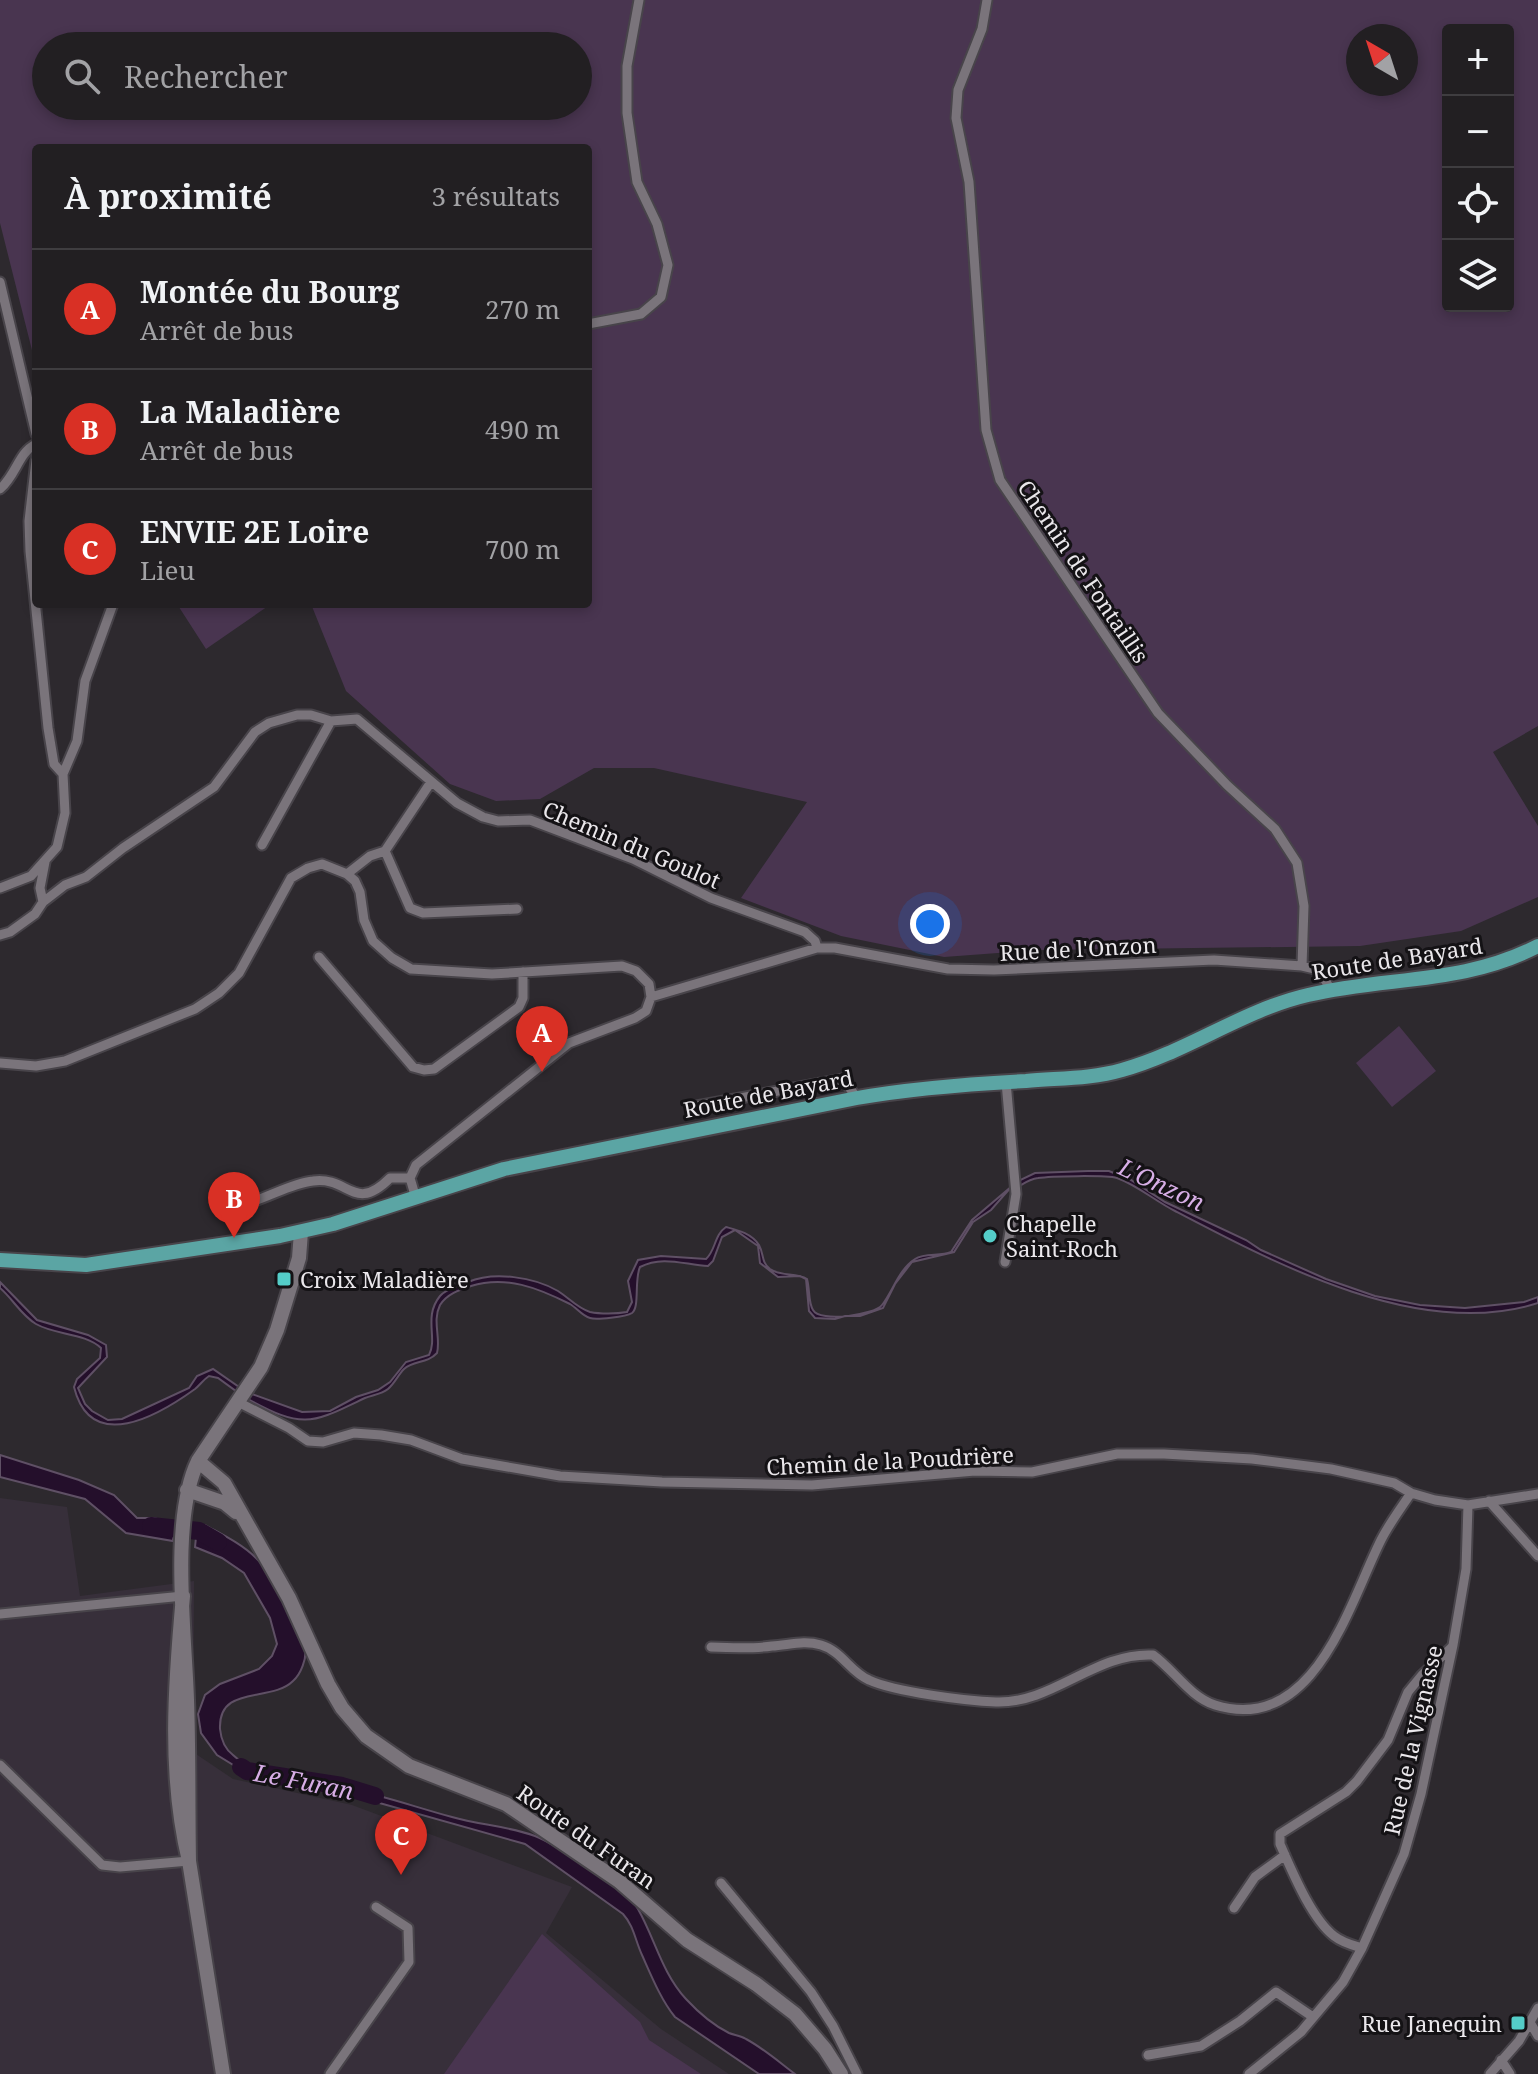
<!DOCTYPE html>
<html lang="fr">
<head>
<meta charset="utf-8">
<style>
  body { margin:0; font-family:"Noto Serif",serif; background:#2e2c2f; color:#f1f3f6 }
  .controls { position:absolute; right:24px; top:24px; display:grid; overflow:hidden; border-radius:8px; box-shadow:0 4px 12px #0003 }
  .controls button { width:72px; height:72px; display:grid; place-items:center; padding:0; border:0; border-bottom:2px solid #3f3d40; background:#221f22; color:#f1f3f6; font:40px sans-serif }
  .compass { position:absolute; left:1346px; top:24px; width:72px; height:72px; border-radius:50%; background:#221f22; box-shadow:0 4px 12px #0003; rotate:321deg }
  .you { position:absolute; left:930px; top:924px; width:28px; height:28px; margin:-20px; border:6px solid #fff; border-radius:50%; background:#1a73e8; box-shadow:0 0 0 12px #1a73e833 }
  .badge { display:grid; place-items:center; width:52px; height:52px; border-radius:50%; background:#d93025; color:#fff; font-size:26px; font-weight:700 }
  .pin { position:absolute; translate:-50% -66px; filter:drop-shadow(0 2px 4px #0008) }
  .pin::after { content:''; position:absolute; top:42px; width:28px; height:24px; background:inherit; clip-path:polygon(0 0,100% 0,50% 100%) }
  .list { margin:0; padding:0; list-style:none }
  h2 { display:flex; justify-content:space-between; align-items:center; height:104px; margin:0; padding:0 32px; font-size:34px }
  h2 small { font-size:26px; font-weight:400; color:#a2a2a5 }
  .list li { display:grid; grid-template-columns:52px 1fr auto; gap:24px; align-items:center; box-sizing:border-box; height:120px; padding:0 32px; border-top:2px solid #3f3d40 }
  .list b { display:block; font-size:30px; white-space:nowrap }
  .list p { margin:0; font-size:26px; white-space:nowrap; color:#a2a2a5 }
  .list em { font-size:26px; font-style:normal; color:#a2a2a5 }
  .icon { flex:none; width:44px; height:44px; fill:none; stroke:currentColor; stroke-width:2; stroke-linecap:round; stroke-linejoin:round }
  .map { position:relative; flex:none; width:1538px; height:2074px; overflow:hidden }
  .search { position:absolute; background:#221f22; box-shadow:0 4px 12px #0003; left:32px; top:32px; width:560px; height:88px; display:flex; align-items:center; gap:20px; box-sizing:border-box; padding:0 28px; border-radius:44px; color:#a2a2a5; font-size:30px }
  .panel { position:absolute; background:#221f22; box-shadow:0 4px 12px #0003; left:32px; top:144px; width:560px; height:464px; border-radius:8px }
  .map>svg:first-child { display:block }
  .built { fill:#372f3a }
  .green { fill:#493550; fill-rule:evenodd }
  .water { fill:#240f2b; stroke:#5f5065; stroke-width:2 }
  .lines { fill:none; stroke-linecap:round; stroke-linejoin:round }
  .river { stroke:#240f2b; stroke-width:18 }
  .street-casing { stroke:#48444a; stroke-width:13 }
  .secondary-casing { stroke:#48444a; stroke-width:18 }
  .primary-casing { stroke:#48444a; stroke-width:18 }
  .street { stroke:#7a747b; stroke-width:9 }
  .secondary { stroke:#7a747b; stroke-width:14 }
  .primary { stroke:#5ba5a4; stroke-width:14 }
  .poi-dot { fill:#54cdc8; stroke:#141215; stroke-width:3 }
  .labels { text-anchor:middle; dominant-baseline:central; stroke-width:6; stroke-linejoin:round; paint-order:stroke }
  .street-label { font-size:22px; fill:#eae7eb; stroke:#141215 }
  .poi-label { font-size:22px; fill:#eae7eb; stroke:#141215; text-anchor:start }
  .water-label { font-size:24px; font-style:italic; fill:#d7aee6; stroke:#141215 }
</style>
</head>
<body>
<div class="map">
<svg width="1538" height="2074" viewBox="0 0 1538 2074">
  <rect width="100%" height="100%" fill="#2d292e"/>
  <!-- built -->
  <path class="built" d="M 0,1498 L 67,1507 L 80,1596 L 194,1581 L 193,1752 L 233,1779 L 352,1805 L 572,1887 L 546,1933 L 661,2029 L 729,2074 L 0,2074 Z"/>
  <!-- green -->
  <path class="green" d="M 0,0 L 1538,0 L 1538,726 L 1493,752 L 1538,826 L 1538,897 L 1461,931 L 1360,946 L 1040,950 L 944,957 L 841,936 L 741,898 L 807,802 L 654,768 L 594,768 L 540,799 L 496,801 L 450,784 L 346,691 L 311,604 L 588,604 L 588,148 L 36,148 L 36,366 L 0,223 ZM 1448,30 L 1508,30 L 1508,306 L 1448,306 ZM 1358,36 L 1406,36 L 1406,84 L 1358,84 ZM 46,46 L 578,46 L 578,106 L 46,106 Z
    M 177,604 L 271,604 L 206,649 Z
    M 1399,1026 L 1436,1071 L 1392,1107 L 1356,1063 Z
    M 542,1934 L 640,2022 L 649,2040 L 701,2074 L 444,2074 Z"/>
  <!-- water -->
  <path class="water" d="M 1088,1171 L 1109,1171 L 1131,1180 L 1165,1202 L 1246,1240 L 1261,1250 L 1326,1279 L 1375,1296 L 1420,1305 L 1465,1308 L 1524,1302 L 1538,1297 L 1538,1303 C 1421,1341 1276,1264 1175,1211 C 1155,1201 1137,1185 1117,1178 C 1106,1175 1050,1176 1038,1178 C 1029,1179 1023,1184 1016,1188 L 1016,1182 L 1035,1173 Z
    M 1012,1186 L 991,1210 L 973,1222 L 954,1252 L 912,1262 L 895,1284 L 883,1308 L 860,1316 L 845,1316 L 835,1319 L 815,1318 L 809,1311 L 806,1279 L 800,1276 L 778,1277 L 760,1263 L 758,1246 L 735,1230 L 722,1237 L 713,1261 L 708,1266 C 685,1265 663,1255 640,1267 C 634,1280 640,1307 632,1313 C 626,1317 596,1320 590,1318 C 582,1316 577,1308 570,1304 C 538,1288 506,1275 471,1286 C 459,1290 447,1294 440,1305 C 432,1321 441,1338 437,1353 C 427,1364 414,1360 404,1369 C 398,1375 395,1383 388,1389 C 382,1394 373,1395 365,1398 C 312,1423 304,1430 248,1399 L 252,1394 L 302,1412 L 330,1411 L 356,1397 L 378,1390 L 390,1382 L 406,1362 L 429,1355 C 438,1338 423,1317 440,1296 C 448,1287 459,1287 468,1282 C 494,1271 534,1277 558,1291 C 569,1298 577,1308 590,1312 C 600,1314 616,1314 627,1312 L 632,1302 L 628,1281 L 638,1260 L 661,1256 L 706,1259 C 716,1250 714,1235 726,1227 C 737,1230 751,1233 759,1245 C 764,1254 761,1262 770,1269 C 781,1277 796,1272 807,1279 C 810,1289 808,1302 813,1310 C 820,1323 874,1315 882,1305 C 893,1291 899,1269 915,1259 C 925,1252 940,1257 951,1252 L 972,1220 Z
    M 0,1282 L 37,1320 L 88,1335 L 106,1345 L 107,1357 L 78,1388 L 85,1404 L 92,1411 L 108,1420 L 122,1419 L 189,1388 L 197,1376 L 213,1369 L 239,1387 L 236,1391 L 218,1378 L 209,1376 C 203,1380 200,1385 195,1389 C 159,1415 91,1455 74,1387 L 77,1379 L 100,1358 L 101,1348 C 85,1333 55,1335 36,1324 C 21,1315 13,1299 0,1288 Z
    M 0,1455 L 79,1480 L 114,1495 L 137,1518 L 154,1518 L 175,1524 L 173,1541 L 126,1533 L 85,1499 L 0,1477 Z
    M 205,1525 C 223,1535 242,1544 256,1558 C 272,1573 300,1627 305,1648 C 307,1658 301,1674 293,1681 C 271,1703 218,1684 220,1729 C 221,1739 225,1749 233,1755 C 262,1782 304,1780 341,1787 C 379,1794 415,1807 452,1817 C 479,1825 508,1826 535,1836 C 555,1844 628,1891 638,1909 C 655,1939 662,1973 686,1999 C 698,2012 713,2025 729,2033 C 734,2035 741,2036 746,2039 C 763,2048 779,2062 795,2074 L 759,2074 L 675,2017 C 661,2000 651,1975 642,1955 C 635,1940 634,1926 623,1914 L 525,1844 L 344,1793 L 309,1790 L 253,1777 L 217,1755 L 201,1733 L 198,1714 L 205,1695 L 220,1684 L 259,1669 L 272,1656 L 277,1644 L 270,1618 L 244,1573 L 222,1558 L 195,1547 L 197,1528 Z"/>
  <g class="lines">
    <!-- river -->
    <path class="river" d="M 151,1526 L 199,1531 L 218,1542
      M 241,1767 L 247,1771 L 342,1786 L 375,1796"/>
    <defs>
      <path id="street" d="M 987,0 L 982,29 L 958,90 L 956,118 L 969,182 L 986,430 L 1000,480 L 1158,713 L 1227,785 L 1275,829 L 1297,863 L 1304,906 L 1302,966
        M 0,282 L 36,434
        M 588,324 L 641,314 L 661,297 L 668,265 L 657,224 L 637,182 L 627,113 L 627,66 L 639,0
        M 36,460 L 29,521 L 30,551 L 48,728 L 54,764 L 63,774
        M 0,489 C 17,474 18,453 36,444
        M 262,845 L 331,721
        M 385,851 L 410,908 L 423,913 L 517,909
        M 347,874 L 370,856 L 385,851 L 431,782
        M 0,888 L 31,876 L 57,847 L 65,813 L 63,774 L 77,741 L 85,681 L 113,604
        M 43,902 L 40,888 L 45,862
        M 0,935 L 10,932 L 35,914 L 43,902 L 65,885 L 86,877 L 123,848 L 214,787 L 255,732 L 269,723 L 297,715 L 311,715 L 331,721 L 357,719 L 457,803 L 483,817 L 498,821 L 530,820 L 633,859 L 711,898 L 805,932 L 815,941 L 817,948
        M 319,957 L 413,1067 L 424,1070 L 434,1069 L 519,1007 L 523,998 L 523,972
        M 651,997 L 817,948 L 835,948 L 948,969 L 994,970 L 1214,960 L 1302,966 L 1319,970 L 1331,990
        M 0,1063 L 36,1066 L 65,1061 L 195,1009 L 219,993 L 239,973 L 291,878 L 308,868 L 322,864 L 347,874 L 355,881 L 360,892 L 364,920 L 373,941 L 392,958 L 411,969 L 492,974 L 622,966 L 636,971 L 649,984 L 651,997 L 646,1011 L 635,1018 L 569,1043 L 416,1165 L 410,1178 L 415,1195
        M 691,1107 L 843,1079 L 857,1098
        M 247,1206 L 251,1202 C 271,1196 293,1183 313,1181 C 349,1176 354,1214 390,1178 L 410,1178
        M 1005,1262 L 1016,1194 L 1006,1082
        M 238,1402 L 289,1428 L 308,1441 L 323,1442 L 354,1433 L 381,1435 L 411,1440 L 462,1459 L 560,1476 L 662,1482 L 812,1485 L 975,1471 L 1032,1472 L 1117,1454 L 1164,1454 L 1252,1459 L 1331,1469 L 1394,1483 L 1411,1493
        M 1489,1501 L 1538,1556
        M 0,1614 L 183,1596
        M 711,1647 C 731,1648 752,1649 772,1646 C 789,1645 804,1640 821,1645 C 842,1651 850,1672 869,1680 C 895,1692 967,1701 996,1702 C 1053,1704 1095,1652 1153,1655 C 1174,1670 1190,1697 1215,1705 C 1314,1736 1349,1604 1381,1540 C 1389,1524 1401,1508 1411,1493 L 1435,1500 L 1468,1505 L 1538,1494
        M 0,1765 L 102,1865 L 120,1867 L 189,1861
        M 721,1883 L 811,1992 L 833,2026 L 857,2074
        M 1234,1908 L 1255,1877 L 1285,1855
        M 1362,1948 C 1352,1945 1343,1943 1334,1936 C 1311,1918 1292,1871 1280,1844 L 1280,1834 L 1346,1792 L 1357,1781 L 1388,1740 L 1408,1692 L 1422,1675 L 1452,1647
        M 1531,2024 L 1538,2036
        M 1148,2055 L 1201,2046 L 1240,2021 L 1276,1992 L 1313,2017
        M 1501,2060 L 1510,2074
        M 330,2074 L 409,1962 L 408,1928 L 376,1907
        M 1249,2074 L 1301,2032 L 1343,1982 L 1362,1948 L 1404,1854 L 1421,1794 L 1453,1645 L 1466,1569 L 1468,1505
        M 1490,2074 L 1519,2041 L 1538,2008"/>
      <path id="secondary" d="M 198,1461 L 224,1483 L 289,1598 L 328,1684 L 342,1708 L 366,1736 L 409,1766 L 506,1804 L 619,1881 L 687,1940 L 756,1984 L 795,2014 L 825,2049 L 841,2074
        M 187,1490 L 225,1503 L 236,1512
        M 183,1596 C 175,1683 168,1775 189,1861 C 188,1807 189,1754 187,1700 C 185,1634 170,1519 198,1461 L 261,1367 L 277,1330 L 299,1258 L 301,1232
        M 189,1861 L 223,2074"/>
      <path id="primary" d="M 0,1260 L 86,1265 L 280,1236 L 333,1224 L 504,1169 L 857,1098 C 913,1088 969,1084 1026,1081 C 1058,1078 1091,1079 1122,1070 C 1187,1052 1243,1010 1308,995 C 1388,976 1462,985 1538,946"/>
    </defs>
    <!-- street casing -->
    <use href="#street" class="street-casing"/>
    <!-- secondary casing -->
    <use href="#secondary" class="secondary-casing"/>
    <!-- primary casing -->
    <use href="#primary" class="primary-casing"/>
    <!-- street -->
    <use href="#street" class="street"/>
    <!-- secondary -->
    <use href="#secondary" class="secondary"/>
    <!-- primary -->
    <use href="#primary" class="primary"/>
  </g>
  <!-- markers -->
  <g class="poi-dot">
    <circle cx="990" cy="1236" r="8"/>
    <rect x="276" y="1271" width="16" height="16" rx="4"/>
    <rect x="1510" y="2015" width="16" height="16" rx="4"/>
  </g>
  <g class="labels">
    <!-- street labels -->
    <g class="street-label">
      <text transform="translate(1084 571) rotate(56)">Chemin de Fontaillis</text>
      <text transform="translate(632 844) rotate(23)">Chemin du Goulot</text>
      <text transform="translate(1078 948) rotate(-3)">Rue de l'Onzon</text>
      <text transform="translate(1397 958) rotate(-9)">Route de Bayard</text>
      <text transform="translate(768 1093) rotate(-11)">Route de Bayard</text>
      <text transform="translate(890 1460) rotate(-3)">Chemin de la Poudrière</text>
      <text transform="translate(1412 1740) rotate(-77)">Rue de la Vignasse</text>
      <text transform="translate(587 1836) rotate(35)">Route du Furan</text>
    </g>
    <!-- poi labels -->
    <g class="poi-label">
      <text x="1006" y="1223">Chapelle<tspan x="1006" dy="25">Saint-Roch</tspan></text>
      <text x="300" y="1279">Croix Maladière</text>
      <text x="1502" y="2023" text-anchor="end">Rue Janequin</text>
    </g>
    <!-- water labels -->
    <g class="water-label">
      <text transform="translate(1162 1184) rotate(25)">L'Onzon</text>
      <text transform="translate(304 1781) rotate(11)">Le Furan</text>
    </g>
  </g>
</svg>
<div class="controls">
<button>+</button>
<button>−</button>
<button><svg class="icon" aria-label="locate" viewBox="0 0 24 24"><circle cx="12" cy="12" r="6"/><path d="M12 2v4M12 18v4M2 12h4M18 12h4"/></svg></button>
<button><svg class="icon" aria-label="layers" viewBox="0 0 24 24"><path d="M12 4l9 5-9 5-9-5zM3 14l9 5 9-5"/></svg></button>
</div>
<svg class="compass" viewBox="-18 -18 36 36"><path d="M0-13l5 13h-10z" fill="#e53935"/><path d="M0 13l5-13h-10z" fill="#a2a2a5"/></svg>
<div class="you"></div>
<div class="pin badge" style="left:542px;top:1072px">A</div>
<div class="pin badge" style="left:234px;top:1238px">B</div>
<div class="pin badge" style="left:401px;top:1875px">C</div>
<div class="search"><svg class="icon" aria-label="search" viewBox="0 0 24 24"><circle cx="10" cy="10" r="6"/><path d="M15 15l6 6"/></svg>Rechercher</div>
<section class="panel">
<h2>À proximité<small>3 résultats</small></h2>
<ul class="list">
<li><span class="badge">A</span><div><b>Montée du Bourg</b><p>Arrêt de bus</p></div><em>270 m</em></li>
<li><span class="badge">B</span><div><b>La Maladière</b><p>Arrêt de bus</p></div><em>490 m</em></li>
<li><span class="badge">C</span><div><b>ENVIE 2E Loire</b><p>Lieu</p></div><em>700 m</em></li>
</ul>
</section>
</div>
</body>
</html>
